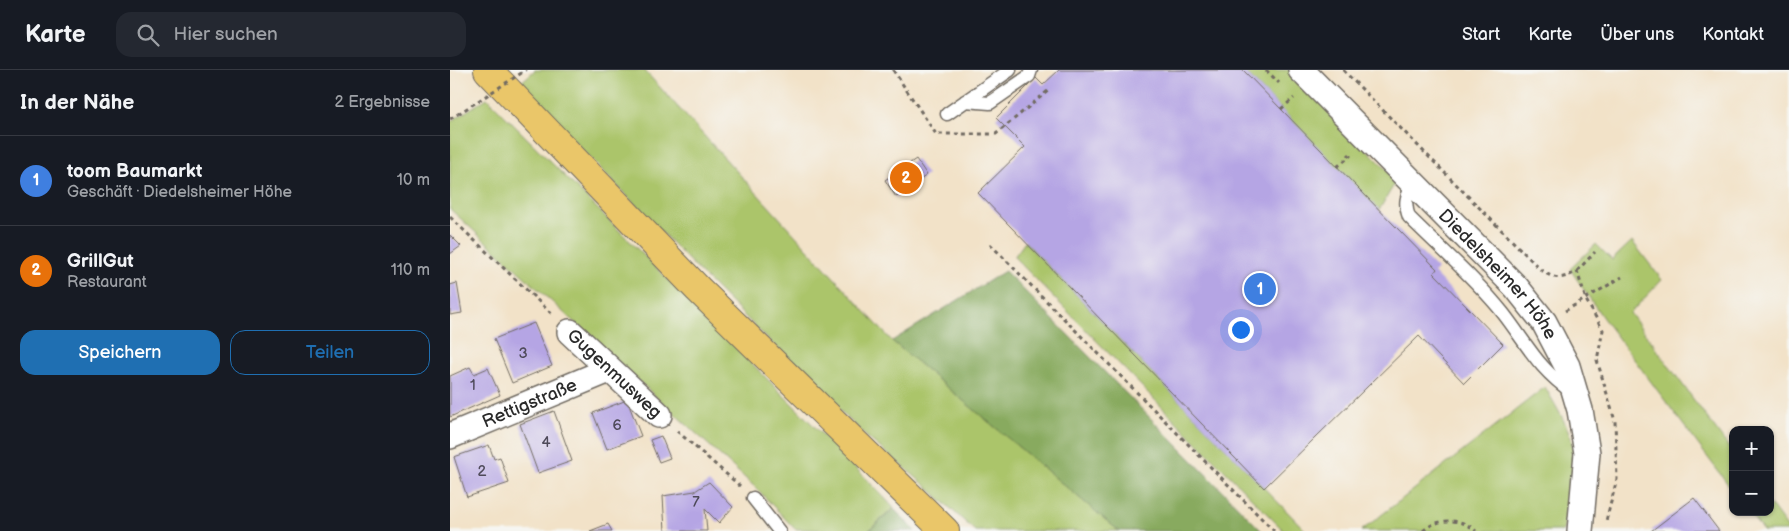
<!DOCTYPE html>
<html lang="de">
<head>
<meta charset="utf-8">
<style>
  body { margin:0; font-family:"Balsamiq Sans",sans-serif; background:#242831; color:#f1f3f6 }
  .controls { position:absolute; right:15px; bottom:15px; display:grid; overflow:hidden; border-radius:10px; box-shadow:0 1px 4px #0004 }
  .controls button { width:45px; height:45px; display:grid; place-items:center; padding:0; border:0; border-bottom:1px solid #363941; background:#171b24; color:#f1f3f6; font:25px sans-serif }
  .you { position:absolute; left:790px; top:259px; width:18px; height:18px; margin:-12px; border:4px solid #fff; border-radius:50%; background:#1a73e8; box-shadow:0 0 0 8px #1a73e833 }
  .badge { display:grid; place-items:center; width:32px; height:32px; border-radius:50%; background:#1f6fb2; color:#fff; font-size:16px; font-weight:700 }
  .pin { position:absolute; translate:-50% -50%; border:2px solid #fff; box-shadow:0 1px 5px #0006 }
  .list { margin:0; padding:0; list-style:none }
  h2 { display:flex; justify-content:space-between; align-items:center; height:65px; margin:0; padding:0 20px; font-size:21px }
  h2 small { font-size:16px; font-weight:400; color:#9ea1a6 }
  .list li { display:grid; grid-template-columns:32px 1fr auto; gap:15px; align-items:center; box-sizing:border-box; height:90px; padding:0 20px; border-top:1px solid #363941 }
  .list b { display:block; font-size:19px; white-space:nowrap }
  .list p { margin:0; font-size:16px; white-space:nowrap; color:#9ea1a6 }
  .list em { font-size:16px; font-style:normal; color:#9ea1a6 }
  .actions { display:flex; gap:10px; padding:15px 20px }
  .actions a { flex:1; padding:11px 0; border:1px solid #1f6fb2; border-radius:15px; text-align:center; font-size:18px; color:#1f6fb2 }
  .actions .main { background:#1f6fb2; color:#fff }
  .icon { flex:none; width:28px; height:28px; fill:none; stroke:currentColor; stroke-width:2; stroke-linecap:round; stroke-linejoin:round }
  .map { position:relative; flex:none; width:1339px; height:461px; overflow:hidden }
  header { display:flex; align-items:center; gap:30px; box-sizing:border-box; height:70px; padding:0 25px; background:#171b24; border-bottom:1px solid #363941 }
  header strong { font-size:24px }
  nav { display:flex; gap:28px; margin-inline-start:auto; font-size:18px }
  .search { width:350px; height:45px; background:#242831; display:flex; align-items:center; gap:12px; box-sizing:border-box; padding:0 18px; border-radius:15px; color:#9ea1a6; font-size:19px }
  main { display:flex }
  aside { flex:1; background:#171b24 }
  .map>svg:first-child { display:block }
  .green { fill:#abc56b; stroke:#6b784b }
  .forest { fill:#88aa5f; stroke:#5a6a45 }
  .building { fill:#b5a5e4 }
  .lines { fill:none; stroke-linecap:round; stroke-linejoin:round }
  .lane-casing { stroke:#716b62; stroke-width:15 }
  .street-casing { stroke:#716b62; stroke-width:28 }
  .primary-casing { stroke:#716b62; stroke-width:30 }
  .path { stroke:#716b62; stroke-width:3; stroke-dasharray:4 4; stroke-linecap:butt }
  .lane { stroke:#fff; stroke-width:12 }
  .street { stroke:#fff; stroke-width:25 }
  .primary { stroke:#eac669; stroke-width:28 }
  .path-bridge { stroke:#716b62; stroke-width:3; stroke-dasharray:4 4; stroke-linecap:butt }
  .labels { text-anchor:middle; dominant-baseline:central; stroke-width:4.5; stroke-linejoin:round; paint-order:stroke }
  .number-label { font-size:15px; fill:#4e4a59 }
  .street-label { font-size:18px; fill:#2b2b2b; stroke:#f6f6f2 }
</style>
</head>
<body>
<header>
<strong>Karte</strong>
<div class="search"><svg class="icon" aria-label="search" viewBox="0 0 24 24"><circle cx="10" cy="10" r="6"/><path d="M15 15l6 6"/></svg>Hier suchen</div>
<nav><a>Start</a><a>Karte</a><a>Über uns</a><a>Kontakt</a></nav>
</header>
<main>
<aside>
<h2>In der Nähe<small>2 Ergebnisse</small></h2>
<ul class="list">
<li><span class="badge" style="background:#3f7fe0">1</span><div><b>toom Baumarkt</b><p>Geschäft · Diedelsheimer Höhe</p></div><em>10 m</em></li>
<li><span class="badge" style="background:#e8710a">2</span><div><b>GrillGut</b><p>Restaurant</p></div><em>110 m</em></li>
</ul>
<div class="actions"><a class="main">Speichern</a><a>Teilen</a></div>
</aside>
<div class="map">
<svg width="1339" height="461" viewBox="0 0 1339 461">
  <rect width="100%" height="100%" fill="#f6f6f2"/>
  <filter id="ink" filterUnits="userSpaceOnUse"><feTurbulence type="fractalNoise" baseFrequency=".02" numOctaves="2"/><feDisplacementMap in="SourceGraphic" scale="10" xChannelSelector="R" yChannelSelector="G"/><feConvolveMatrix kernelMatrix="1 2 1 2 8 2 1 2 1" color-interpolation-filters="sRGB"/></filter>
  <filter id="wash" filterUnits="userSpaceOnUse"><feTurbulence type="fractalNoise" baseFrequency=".0096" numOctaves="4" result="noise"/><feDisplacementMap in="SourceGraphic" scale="20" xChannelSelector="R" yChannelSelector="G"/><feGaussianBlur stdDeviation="1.12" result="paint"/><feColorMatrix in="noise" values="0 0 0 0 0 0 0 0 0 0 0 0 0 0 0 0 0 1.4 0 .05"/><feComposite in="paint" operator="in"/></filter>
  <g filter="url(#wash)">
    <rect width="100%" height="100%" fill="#f2e2c8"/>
    <!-- green -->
    <path class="green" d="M 85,0 L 194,0 L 442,271 L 669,461 L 525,461 L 474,414 L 417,367 L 253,205 L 69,14 Z
      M 793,0 L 839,0 L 947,110 L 929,140 Z
      M 37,28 L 402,394 L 444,438 L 418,461 L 345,459 L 306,418 L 0,139 L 0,52 Z
      M 1182,171 L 1212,210 L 1180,243 L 1283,383 L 1283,421 L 1153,248 L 1120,199 L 1146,174 L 1162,190 Z
      M 575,172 L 856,461 L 834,461 L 564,187 Z
      M 1095,317 C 1104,333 1114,349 1120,365 C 1128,388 1122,439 1113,461 L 911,461 Z
      M 1320,434 L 1339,460 L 1339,461 L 1313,461 L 1299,442 L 1320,442 Z"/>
    <!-- forest -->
    <path class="forest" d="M 555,201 L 812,461 L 669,461 L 442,271 Z
      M 444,439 L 465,461 L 418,461 Z"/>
    <g id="blocks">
      <!-- building -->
      <path class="building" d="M 609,0 L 793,0 L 987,199 L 984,203 L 1053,274 L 1014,313 L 969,266 L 814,418 L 528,123 L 575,77 L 546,48 L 586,8 L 593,15 Z
        M 466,89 L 477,105 L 446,127 L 435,110 Z
        M 0,165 L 11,176 L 0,184 Z
        M 7,213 L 12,243 L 0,245 L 0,215 Z
        M 84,253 L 102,296 L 62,313 L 44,269 Z
        M 20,297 L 24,304 L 38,298 L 50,325 L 0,347 L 0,306 Z
        M 177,330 L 191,366 L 157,379 L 143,343 Z
        M 104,341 L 122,391 L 88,403 L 70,354 Z
        M 211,366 L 220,388 L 209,392 L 200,370 Z
        M 39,375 L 44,389 L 50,387 L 59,413 L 17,427 L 4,387 Z
        M 259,412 L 283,437 L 269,453 L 255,439 L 257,461 L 215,461 L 213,426 L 245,421 Z
        M 1244,428 L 1269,461 L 1201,461 Z
        M 158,454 L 162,461 L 140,461 Z"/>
    </g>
  </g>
  <g filter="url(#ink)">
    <use href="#blocks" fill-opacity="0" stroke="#716b62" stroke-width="1"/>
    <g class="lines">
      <defs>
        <path id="lane" d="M 515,31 L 540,33 L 579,6 L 581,0
          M 497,44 L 560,0
          M 964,113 C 956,126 954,133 959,147 C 989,177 1027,210 1053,243 C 1078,275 1087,298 1123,323
          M 303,428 L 329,461"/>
        <g id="street">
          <path id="s1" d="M 851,0 L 1066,217 L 1094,252 L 1117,296 L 1130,340 L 1137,383 L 1130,461"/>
          <path id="s2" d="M 120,262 L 209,345"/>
          <path id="s3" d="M 0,366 L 159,300"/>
        </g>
        <path id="primary" d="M 38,0 L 248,219 L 495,461"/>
      </defs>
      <!-- lane casing -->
      <use href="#lane" class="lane-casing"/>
      <!-- street casing -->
      <use href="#street" class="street-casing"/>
      <!-- primary casing -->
      <use href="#primary" class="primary-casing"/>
      <!-- path -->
      <path class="path" d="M 443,0 L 486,64 L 546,64 L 599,20
        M 816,0 L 829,13
        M 893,0 L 1091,200 C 1105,210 1112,210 1127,201 L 1136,230 L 1153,260 L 1147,290 L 1165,351 L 1167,409 L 1156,451
        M 831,39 L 844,28
        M 0,49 L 8,44
        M 887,97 L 900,86 L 898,84
        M 0,147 L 104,246
        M 540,174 L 824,461
        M 1127,201 L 1145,182
        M 1115,241 L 1172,207
        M 227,361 L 290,416
        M 973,461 C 987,448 1011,447 1026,461"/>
      <!-- lane -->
      <use href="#lane" class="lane"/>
      <!-- street -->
      <use href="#street" class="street"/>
      <!-- primary -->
      <use href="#primary" class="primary"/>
      <!-- path-bridge -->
      <path class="path-bridge" d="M 8,44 L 76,0"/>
    </g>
  </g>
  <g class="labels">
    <!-- number labels -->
    <g class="number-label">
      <text x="73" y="283">3</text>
      <text x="23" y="315">1</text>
      <text x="167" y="355">6</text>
      <text x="96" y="372">4</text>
      <text x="32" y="401">2</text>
      <text x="246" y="432">7</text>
    </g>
    <!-- street labels -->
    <g class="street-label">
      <text stroke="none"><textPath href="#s1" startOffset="284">Diedelsheimer Höhe</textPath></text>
      <text stroke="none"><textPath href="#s2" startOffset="61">Gugenmusweg</textPath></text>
      <text stroke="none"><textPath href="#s3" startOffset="86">Rettigstraße</textPath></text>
    </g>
  </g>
</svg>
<div class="controls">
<button>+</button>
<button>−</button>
</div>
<div class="you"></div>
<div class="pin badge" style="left:810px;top:219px;background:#3f7fe0">1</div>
<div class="pin badge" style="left:456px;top:108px;background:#e8710a">2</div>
</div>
</main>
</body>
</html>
